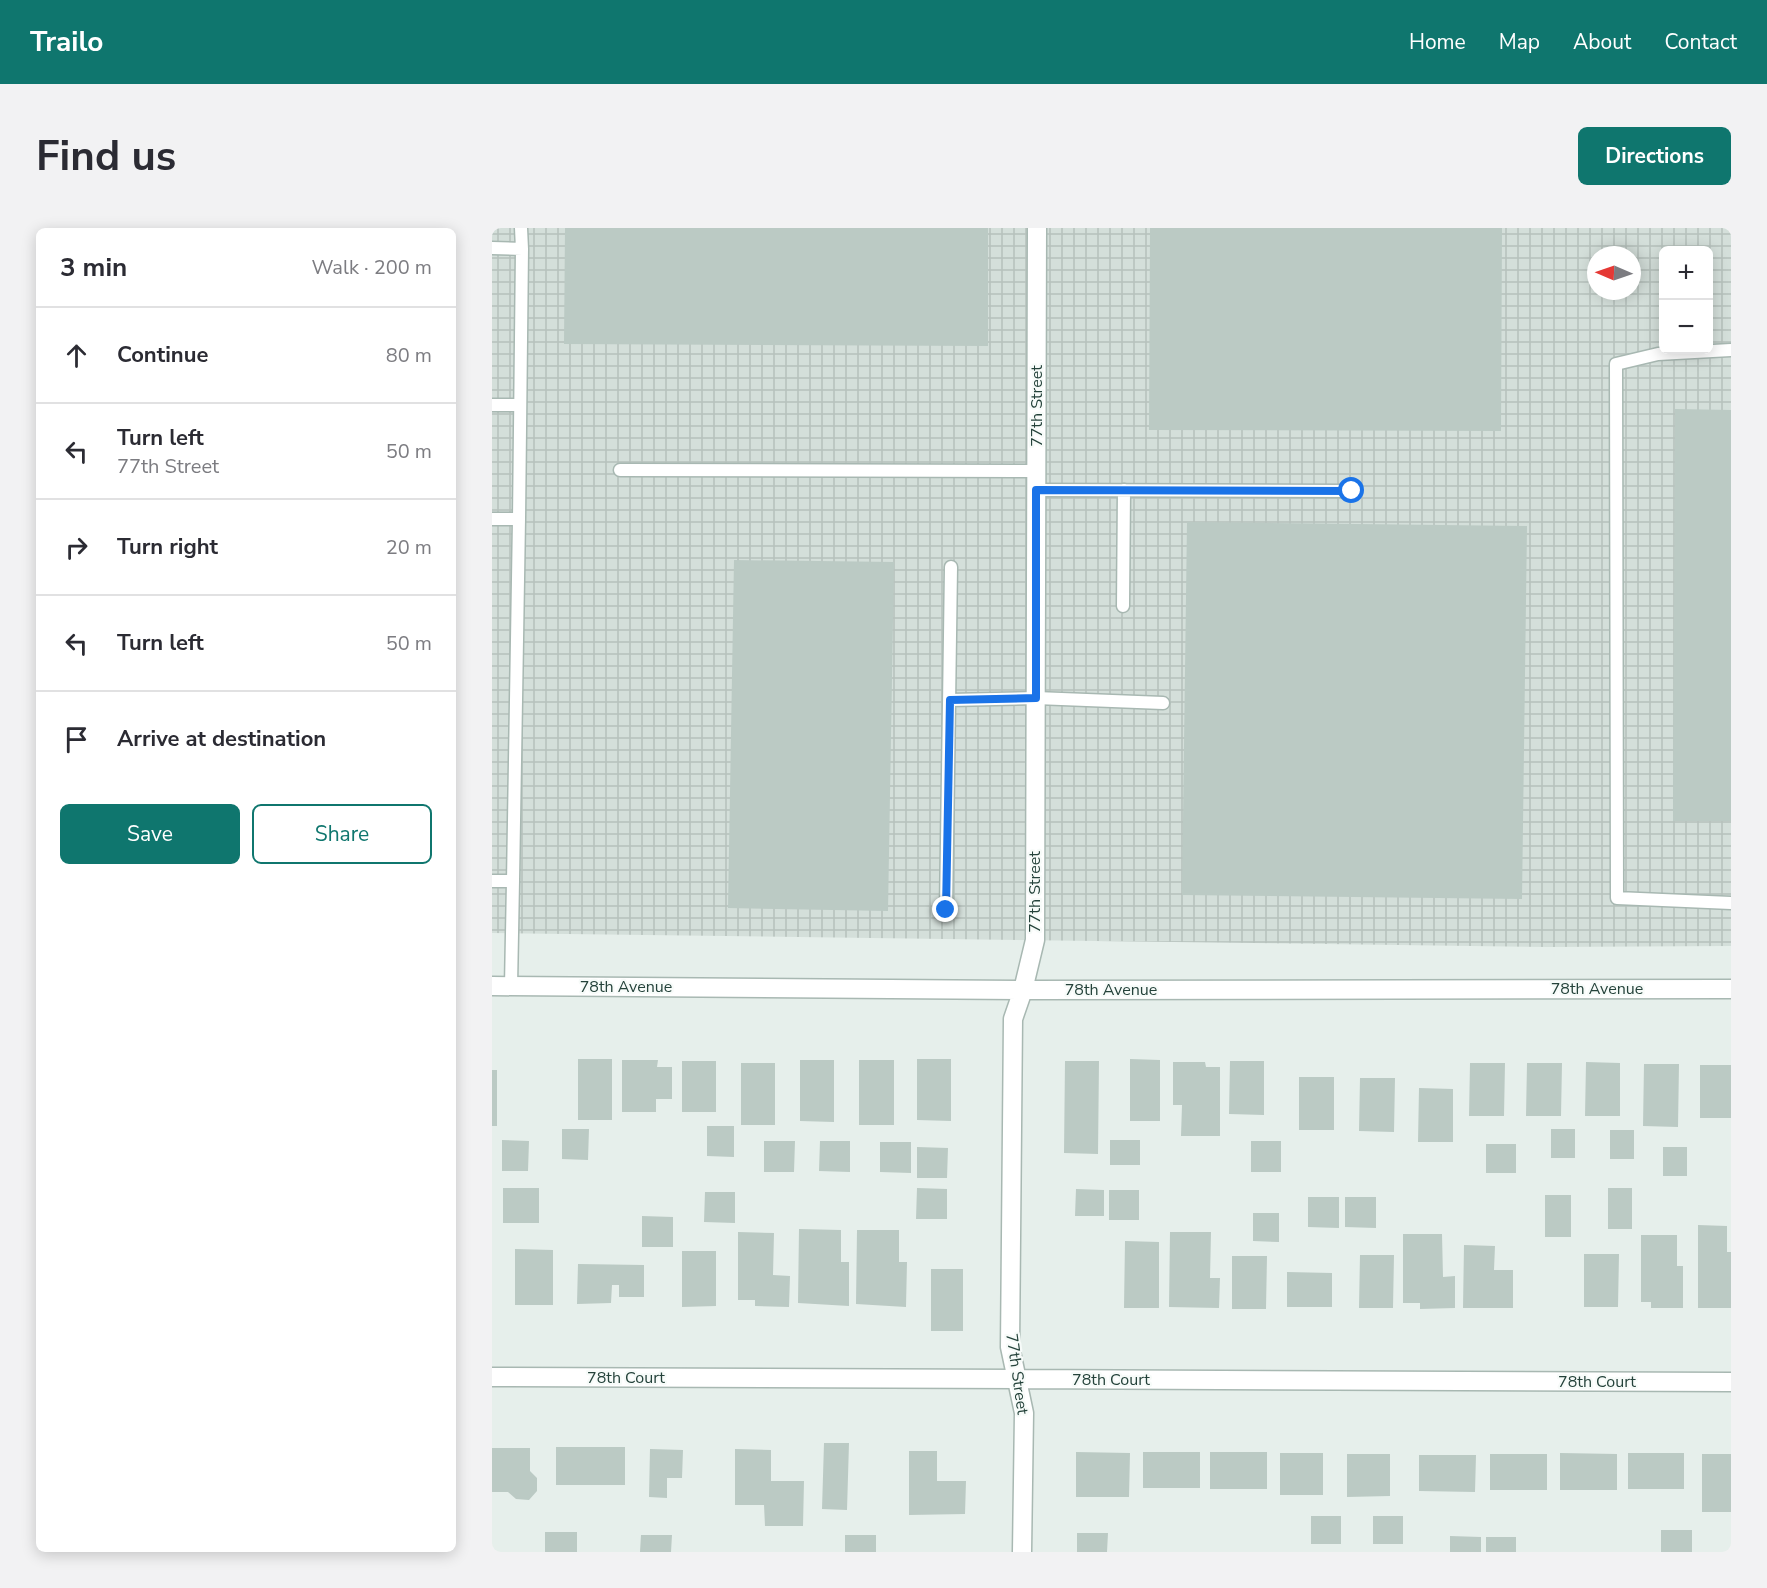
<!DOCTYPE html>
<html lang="en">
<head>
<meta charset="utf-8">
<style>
  body { margin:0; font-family:"Nunito Sans",sans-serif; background:#f2f2f3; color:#2b2b33 }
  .controls { position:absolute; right:18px; top:18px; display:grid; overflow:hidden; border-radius:9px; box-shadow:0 3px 15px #0003 }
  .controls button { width:54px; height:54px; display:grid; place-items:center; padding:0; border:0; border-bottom:2px solid #e1e1e2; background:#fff; color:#2b2b33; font:30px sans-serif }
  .compass { position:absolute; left:1095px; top:18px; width:54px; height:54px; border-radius:50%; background:#fff; box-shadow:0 3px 15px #0003; rotate:272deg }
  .stop { position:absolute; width:18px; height:18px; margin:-14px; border:4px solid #1a73e8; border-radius:50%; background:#fff }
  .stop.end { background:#1a73e8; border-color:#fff; box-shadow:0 2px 6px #0008 }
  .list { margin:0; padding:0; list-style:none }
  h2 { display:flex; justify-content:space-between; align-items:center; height:78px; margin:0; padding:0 24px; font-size:26px }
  h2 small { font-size:20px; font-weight:400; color:#7c7c81 }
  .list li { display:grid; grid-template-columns:39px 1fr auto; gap:18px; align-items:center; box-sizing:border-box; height:96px; padding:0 24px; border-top:2px solid #e1e1e2 }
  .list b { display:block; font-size:22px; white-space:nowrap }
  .list p { margin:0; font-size:20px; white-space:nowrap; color:#7c7c81 }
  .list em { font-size:20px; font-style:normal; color:#7c7c81 }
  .actions { display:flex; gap:12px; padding:18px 24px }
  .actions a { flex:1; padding:14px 0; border:2px solid #0f766e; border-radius:9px; text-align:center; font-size:21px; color:#0f766e }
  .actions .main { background:#0f766e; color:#fff }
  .icon { flex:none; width:33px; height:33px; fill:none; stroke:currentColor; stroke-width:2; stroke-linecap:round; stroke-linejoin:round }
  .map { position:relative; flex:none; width:1239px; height:1324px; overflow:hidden; border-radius:9px }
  header { display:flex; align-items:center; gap:36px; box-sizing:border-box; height:84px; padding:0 30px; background:#0f766e; color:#fff }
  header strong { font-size:28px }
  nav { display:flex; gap:33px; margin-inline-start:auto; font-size:21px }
  .intro { display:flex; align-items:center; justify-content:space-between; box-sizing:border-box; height:144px; padding:0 36px }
  h1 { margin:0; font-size:42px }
  .button { padding:15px 27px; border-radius:9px; background:#0f766e; color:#fff; font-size:21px; font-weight:700 }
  main { display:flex; gap:36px; padding:0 36px }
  aside { flex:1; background:#fff; border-radius:9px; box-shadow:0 3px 15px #0003 }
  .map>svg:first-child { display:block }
  .industrial { fill:url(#industrial-grid); fill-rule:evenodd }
  .building { fill:#bbcac4 }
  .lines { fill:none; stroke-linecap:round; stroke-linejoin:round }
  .lane-casing { stroke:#a8b8b2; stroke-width:15 }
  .street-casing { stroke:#a8b8b2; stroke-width:21 }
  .lane { stroke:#fff; stroke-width:12 }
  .street { stroke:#fff; stroke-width:18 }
  .route { stroke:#1a73e8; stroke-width:8 }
  .labels { text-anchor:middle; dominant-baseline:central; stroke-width:4.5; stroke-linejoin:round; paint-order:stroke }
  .street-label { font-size:16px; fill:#24423a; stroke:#f7fbf9 }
</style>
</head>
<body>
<header>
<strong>Trailo</strong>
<nav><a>Home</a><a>Map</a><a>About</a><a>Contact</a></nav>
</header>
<div class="intro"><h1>Find us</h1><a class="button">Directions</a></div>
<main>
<aside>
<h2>3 min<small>Walk · 200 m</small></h2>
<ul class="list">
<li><svg class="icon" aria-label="ahead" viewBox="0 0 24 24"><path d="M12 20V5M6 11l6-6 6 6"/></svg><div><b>Continue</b></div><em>80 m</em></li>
<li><svg class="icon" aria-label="left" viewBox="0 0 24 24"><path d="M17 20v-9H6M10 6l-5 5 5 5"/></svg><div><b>Turn left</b><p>77th Street</p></div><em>50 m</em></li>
<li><svg class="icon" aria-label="right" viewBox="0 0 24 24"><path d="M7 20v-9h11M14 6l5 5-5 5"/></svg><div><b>Turn right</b></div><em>20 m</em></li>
<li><svg class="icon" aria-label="left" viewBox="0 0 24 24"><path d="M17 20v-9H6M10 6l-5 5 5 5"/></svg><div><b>Turn left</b></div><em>50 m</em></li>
<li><svg class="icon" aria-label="arrive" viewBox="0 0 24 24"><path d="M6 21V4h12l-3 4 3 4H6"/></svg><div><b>Arrive at destination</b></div></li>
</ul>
<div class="actions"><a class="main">Save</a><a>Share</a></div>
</aside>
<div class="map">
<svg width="1239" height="1324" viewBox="0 0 1239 1324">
  <defs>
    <pattern id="industrial-grid" width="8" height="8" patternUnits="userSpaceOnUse" patternTransform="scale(1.5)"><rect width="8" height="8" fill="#d4dfda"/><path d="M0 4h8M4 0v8" fill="none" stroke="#b6c1bc"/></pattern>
  </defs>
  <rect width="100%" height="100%" fill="#e6efeb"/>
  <!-- industrial -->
  <path class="industrial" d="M 0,0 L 1239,0 L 1239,718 L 1056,719 L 0,705 ZM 1172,22 L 1216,22 L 1216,122 L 1172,122 ZM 1104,27 L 1140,27 L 1140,63 L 1104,63 Z"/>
  <!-- building -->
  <path class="building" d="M 73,0 L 496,0 L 496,118 L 72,116 Z
    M 658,0 L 1010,0 L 1009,203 L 657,202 Z
    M 1183,181 L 1239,182 L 1239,593 L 1181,593 Z
    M 695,294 L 1035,298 L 1030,671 L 690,667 Z
    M 242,332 L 402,334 L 396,683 L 236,680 Z
    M 86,831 L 120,831 L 120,892 L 86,892 Z
    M 425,831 L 459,831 L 459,893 L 425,892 Z
    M 638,831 L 668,832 L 668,893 L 638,893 Z
    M 130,832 L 166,832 L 165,839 L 180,839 L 180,871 L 164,871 L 164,884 L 130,884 Z
    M 308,832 L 342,832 L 342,894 L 308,893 Z
    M 367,832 L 402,832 L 402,897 L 367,897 Z
    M 190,833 L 224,833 L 224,884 L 190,884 Z
    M 573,833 L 607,833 L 606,926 L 572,925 Z
    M 738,833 L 772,833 L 772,887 L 737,886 Z
    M 681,834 L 713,834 L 714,839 L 728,839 L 728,908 L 689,908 L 690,877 L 681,877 Z
    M 1094,834 L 1128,835 L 1128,888 L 1093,888 Z
    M 249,835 L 283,835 L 283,897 L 249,897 Z
    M 978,835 L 1013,835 L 1012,888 L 977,888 Z
    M 1035,835 L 1070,835 L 1069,888 L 1034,888 Z
    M 1152,836 L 1187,836 L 1186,899 L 1151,898 Z
    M 1208,837 L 1239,837 L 1239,890 L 1208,890 Z
    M 0,842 L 5,842 L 5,898 L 0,898 Z
    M 807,849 L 842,849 L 842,902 L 807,902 Z
    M 868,850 L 903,850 L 902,904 L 867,903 Z
    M 927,860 L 961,861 L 961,914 L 926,914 Z
    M 215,898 L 242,898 L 242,929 L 215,928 Z
    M 70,901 L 97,901 L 96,932 L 70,931 Z
    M 1059,901 L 1083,901 L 1083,930 L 1059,930 Z
    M 1118,902 L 1142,902 L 1142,931 L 1118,931 Z
    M 10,912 L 37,913 L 36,943 L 10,943 Z
    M 618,912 L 648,912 L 648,937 L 618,937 Z
    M 272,913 L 303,913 L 302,944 L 272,944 Z
    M 328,913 L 358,913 L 358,944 L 327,943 Z
    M 759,913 L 789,913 L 789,944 L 759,944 Z
    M 388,914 L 419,914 L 419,945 L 388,944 Z
    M 994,916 L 1024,916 L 1024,945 L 994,945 Z
    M 425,919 L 456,920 L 455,950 L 425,950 Z
    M 1171,919 L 1195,919 L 1195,948 L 1171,948 Z
    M 11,960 L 47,960 L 47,995 L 11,995 Z
    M 425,960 L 455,961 L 455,991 L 424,991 Z
    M 1116,960 L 1140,960 L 1140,1001 L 1116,1001 Z
    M 584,961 L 612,962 L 612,988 L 583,988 Z
    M 617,962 L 647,962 L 647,992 L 617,992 Z
    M 213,964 L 243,964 L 243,995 L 212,994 Z
    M 1053,967 L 1079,967 L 1079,1009 L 1053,1009 Z
    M 816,969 L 847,969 L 847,1000 L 816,999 Z
    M 853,969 L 884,969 L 884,1000 L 853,999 Z
    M 761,985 L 787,985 L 787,1014 L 761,1013 Z
    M 150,988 L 181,989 L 181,1019 L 150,1019 Z
    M 1206,997 L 1235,998 L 1235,1024 L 1239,1024 L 1239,1080 L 1206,1080 Z
    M 307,1001 L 349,1002 L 349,1034 L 357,1034 L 357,1078 L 306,1075 Z
    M 365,1002 L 407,1002 L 407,1034 L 415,1034 L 414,1079 L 364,1076 Z
    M 246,1004 L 282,1005 L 281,1047 L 298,1048 L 297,1079 L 263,1078 L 263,1072 L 246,1072 Z
    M 678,1004 L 719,1004 L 718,1050 L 728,1050 L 727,1080 L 677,1079 Z
    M 911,1006 L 950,1006 L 951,1049 L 963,1048 L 963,1080 L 928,1081 L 928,1075 L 911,1075 Z
    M 1149,1007 L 1185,1007 L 1185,1038 L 1191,1038 L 1191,1080 L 1159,1080 L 1159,1074 L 1149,1074 Z
    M 633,1013 L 667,1014 L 667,1080 L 632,1080 Z
    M 972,1017 L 1003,1018 L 1002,1042 L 1021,1042 L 1021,1080 L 971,1080 Z
    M 23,1021 L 61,1022 L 61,1077 L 23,1077 Z
    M 190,1023 L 224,1023 L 224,1078 L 190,1079 Z
    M 1092,1026 L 1127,1026 L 1126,1079 L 1092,1079 Z
    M 868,1027 L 902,1027 L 901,1080 L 867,1080 Z
    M 740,1028 L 775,1028 L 774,1081 L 740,1081 Z
    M 86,1036 L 152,1037 L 152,1069 L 127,1069 L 127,1057 L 120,1057 L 119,1075 L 85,1076 Z
    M 439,1041 L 471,1041 L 471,1103 L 439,1103 Z
    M 795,1044 L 840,1045 L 840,1079 L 795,1079 Z
    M 332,1215 L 357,1215 L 355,1282 L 330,1281 Z
    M 64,1219 L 133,1219 L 133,1257 L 64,1257 Z
    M 0,1220 L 38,1220 L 38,1243 L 45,1250 L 45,1263 L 37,1272 L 24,1271 L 16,1264 L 0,1264 Z
    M 158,1221 L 191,1222 L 190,1250 L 175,1250 L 175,1270 L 157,1269 Z
    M 243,1221 L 279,1222 L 279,1253 L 312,1253 L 311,1298 L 273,1298 L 272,1277 L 243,1277 Z
    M 417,1223 L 445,1223 L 445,1253 L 474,1253 L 473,1286 L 417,1287 Z
    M 584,1224 L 638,1225 L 637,1269 L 584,1269 Z
    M 651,1224 L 708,1224 L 708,1260 L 651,1260 Z
    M 718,1224 L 775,1224 L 775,1261 L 718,1261 Z
    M 788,1225 L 831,1225 L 831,1267 L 788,1267 Z
    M 1068,1225 L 1125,1226 L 1125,1262 L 1068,1262 Z
    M 1136,1225 L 1192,1225 L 1192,1261 L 1136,1261 Z
    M 855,1226 L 898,1226 L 898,1268 L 855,1269 Z
    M 998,1226 L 1055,1226 L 1055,1262 L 998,1262 Z
    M 1210,1226 L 1239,1226 L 1239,1284 L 1210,1284 Z
    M 927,1227 L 984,1227 L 983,1264 L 927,1263 Z
    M 819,1288 L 849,1288 L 849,1316 L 819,1316 Z
    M 881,1288 L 911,1288 L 911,1316 L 881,1316 Z
    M 1169,1302 L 1200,1302 L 1200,1324 L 1169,1324 Z
    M 53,1304 L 85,1304 L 85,1324 L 53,1324 Z
    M 585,1305 L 616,1305 L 615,1324 L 585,1324 Z
    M 149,1307 L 180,1307 L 179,1324 L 148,1324 Z
    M 353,1307 L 384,1307 L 384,1324 L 353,1324 Z
    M 958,1308 L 989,1309 L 989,1324 L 958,1324 Z
    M 994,1309 L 1024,1309 L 1024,1324 L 994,1324 Z"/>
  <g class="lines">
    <defs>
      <path id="lane" d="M 29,0 L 30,21
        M 0,20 L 30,21 L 27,291
        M 1239,122 L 1166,126 L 1124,136 L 1125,670 L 1239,675
        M 0,177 L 28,177
        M 128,242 L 544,243
        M 544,262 L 860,263
        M 0,291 L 27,291 L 21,653
        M 631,378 L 632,262
        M 458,472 L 544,470 L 671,475
        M 0,653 L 21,653 L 19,758
        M 454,682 L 459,339"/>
      <path id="street" d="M 0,758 L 531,762 L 1239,761
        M 0,1149 L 1239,1154
        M 530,1324 L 532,1185 L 518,1119 L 521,791 L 531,762 L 543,712 L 545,0"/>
    </defs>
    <!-- lane casing -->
    <use href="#lane" class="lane-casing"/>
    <!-- street casing -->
    <use href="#street" class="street-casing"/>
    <!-- lane -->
    <use href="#lane" class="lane"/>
    <!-- street -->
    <use href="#street" class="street"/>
  </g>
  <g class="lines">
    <!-- route -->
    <path class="route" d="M 454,682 L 458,472 L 544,470 L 544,262 L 860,263"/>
  </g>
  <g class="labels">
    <!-- street labels -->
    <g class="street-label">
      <text transform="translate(545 178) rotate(-90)">77th Street</text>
      <text transform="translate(543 664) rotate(-90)">77th Street</text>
      <text x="134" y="759">78th Avenue</text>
      <text x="1105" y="761">78th Avenue</text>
      <text x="619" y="762">78th Avenue</text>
      <text transform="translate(525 1146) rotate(82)">77th Street</text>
      <text x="134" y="1150">78th Court</text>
      <text x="619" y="1152">78th Court</text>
      <text x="1105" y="1154">78th Court</text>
    </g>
  </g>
</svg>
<div class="controls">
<button>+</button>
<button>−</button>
</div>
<svg class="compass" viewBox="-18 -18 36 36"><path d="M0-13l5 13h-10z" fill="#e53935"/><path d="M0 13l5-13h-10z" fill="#7c7c81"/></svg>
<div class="stop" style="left:860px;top:263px"></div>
<div class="stop end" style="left:454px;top:682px"></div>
</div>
</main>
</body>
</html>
